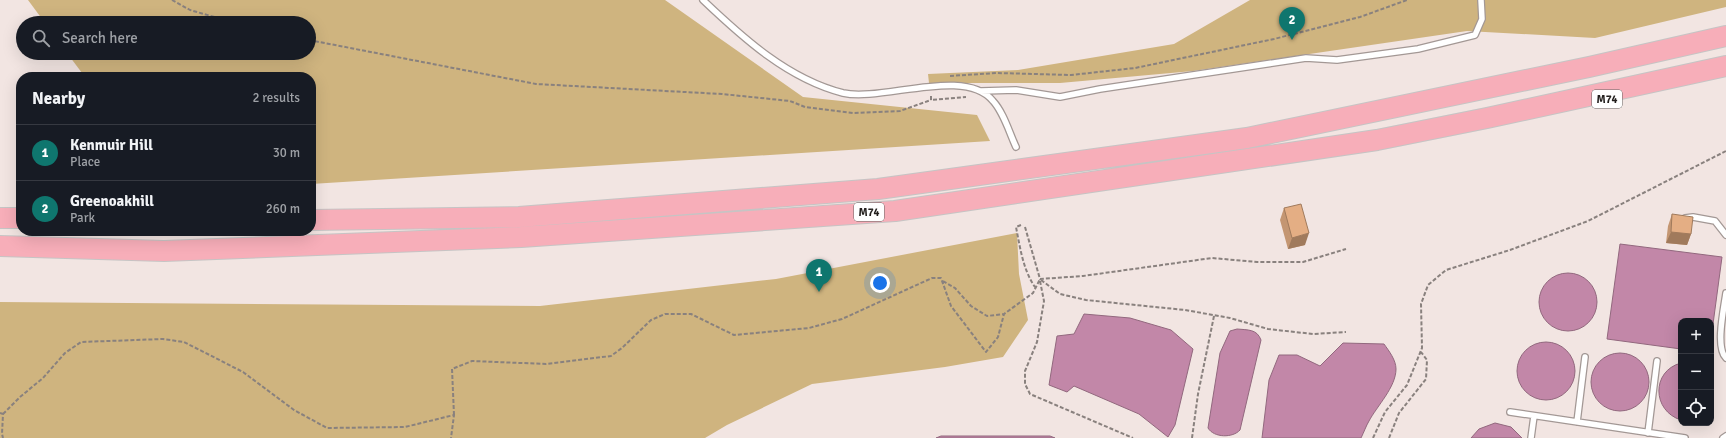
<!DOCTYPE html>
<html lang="en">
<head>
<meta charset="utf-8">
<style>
  body { margin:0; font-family:Signika,sans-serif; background:#242831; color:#f1f3f6 }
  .controls { position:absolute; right:12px; bottom:12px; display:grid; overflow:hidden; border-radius:8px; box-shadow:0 4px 16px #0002 }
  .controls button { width:36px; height:36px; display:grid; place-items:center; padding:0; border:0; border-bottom:1px solid #363941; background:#171b24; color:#f1f3f6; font:20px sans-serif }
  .you { position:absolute; left:880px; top:283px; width:14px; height:14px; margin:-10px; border:3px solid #fff; border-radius:50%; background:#1a73e8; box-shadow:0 0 0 6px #1a73e833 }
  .badge { display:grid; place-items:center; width:26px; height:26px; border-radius:50%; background:#0f766e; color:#fff; font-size:13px; font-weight:700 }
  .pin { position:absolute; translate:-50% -33px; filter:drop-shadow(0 1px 2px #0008) }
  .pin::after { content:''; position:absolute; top:21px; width:14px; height:12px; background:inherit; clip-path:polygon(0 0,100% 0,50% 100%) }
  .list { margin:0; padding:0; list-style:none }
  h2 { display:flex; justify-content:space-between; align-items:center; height:52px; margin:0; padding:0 16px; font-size:17px }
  h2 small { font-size:13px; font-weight:400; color:#9ea1a6 }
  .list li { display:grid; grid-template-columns:26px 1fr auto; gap:12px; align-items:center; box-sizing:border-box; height:56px; padding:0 16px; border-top:1px solid #363941 }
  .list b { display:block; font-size:15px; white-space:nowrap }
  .list p { margin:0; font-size:13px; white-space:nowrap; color:#9ea1a6 }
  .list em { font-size:13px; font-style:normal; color:#9ea1a6 }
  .icon { flex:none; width:22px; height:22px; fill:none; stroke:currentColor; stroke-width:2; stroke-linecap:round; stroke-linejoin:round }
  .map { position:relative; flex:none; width:1726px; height:438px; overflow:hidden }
  .search { position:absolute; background:#171b24; box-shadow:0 4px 16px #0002; left:16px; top:16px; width:300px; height:44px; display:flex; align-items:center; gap:10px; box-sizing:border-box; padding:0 14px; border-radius:22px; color:#9ea1a6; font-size:15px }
  .panel { position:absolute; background:#171b24; box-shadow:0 4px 16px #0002; left:16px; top:72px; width:300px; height:164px; border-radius:16px }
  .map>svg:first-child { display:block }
  .green { fill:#cfb47f }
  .water { fill:#c287a8; stroke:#92687e }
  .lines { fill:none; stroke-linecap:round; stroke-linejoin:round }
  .service-casing { stroke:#a39895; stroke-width:8 }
  .motorway-casing { stroke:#c6c4c4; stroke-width:22 }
  .path { stroke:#89817e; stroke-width:2; stroke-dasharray:4 2; stroke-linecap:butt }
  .service { stroke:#fff; stroke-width:5.5 }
  .motorway { stroke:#f7aeb9; stroke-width:20 }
  .wall { fill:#c49672 }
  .shaded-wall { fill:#a07a5c }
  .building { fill:#e4ae84; stroke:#a07a5c }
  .labels { text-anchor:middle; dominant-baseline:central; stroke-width:3.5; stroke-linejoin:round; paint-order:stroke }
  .shield { fill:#fff; stroke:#646260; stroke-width:1 }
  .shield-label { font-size:11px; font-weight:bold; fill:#221e1c }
</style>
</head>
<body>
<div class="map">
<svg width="1726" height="438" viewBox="0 0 1726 438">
  <rect width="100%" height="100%" fill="#f2e5e2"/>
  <!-- green -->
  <path class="green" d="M 28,0 L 665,0 L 803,97 L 977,115 L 990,141 L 311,184 L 311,77 L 85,77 L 67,53 L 309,53 L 309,23 L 45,23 Z
    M 1250,0 L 1726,0 L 1726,7 L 1595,38 L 1467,31 L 1193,71 L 1060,83 L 929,83 L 928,74 L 1018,70 L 1174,44 Z
    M 1017,233 L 1019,274 L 1028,320 L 1003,357 L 945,367 L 812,384 L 727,425 L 705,438 L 0,438 L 0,302 L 540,306 L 776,279 Z"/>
  <!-- water -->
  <path class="water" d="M 1620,244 L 1722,257 L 1711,339 L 1711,321 L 1681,321 L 1681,349 L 1607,339 Z
    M1539 302a29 29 0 1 1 58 0a29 29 0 1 1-58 0Z
    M 1084,314 L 1130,318 L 1171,330 L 1193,349 L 1175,425 L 1168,437 L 1139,414 L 1074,386 L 1067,392 L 1049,385 L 1057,336 L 1074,334 Z
    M 1237,329 C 1248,330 1257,329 1261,340 L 1240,430 C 1233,438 1214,438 1208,428 L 1220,353 L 1230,331 Z
    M1517 371a29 29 0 1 1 58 0a29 29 0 1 1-58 0Z
    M 1343,343 L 1384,344 C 1389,351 1396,360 1396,369 C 1396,387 1377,406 1369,421 C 1366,426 1364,432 1361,438 L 1262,438 L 1269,380 L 1279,355 L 1297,355 L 1320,366 Z
    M1591 382a29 29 0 1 1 58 0a29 29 0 1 1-58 0Z
    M 1681,363 L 1681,420 C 1652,411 1651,371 1681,363 Z
    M 1495,423 L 1511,427 L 1522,438 L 1471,438 L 1479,429 Z
    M 941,436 L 1050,436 L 1055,438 L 936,438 Z"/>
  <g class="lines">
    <defs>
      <path id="service" d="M 703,0 C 743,38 788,79 843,93 C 882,102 965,66 993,101 C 1004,113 1009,132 1016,147
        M 981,91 L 1016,90 L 1060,97 L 1100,89 L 1306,58 L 1337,60 L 1418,49 L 1475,35 L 1482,19 L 1481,0
        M 1685,218 L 1693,217 L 1715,221 L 1726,235
        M 1726,293 C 1724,308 1715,348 1726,358
        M 1510,412 L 1685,438
        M 1577,422 L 1585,357
        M 1648,433 L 1657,361
        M 1531,438 L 1534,416
        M 1723,438 L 1726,436"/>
      <path id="motorway" d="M 0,218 L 21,218
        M 311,220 L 519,217 L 878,189 L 1247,138 L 1589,67 L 1726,36
        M 0,246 L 164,251 L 521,237 L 895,211 L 1377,140 L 1487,118 L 1726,66"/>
    </defs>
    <!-- service casing -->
    <use href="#service" class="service-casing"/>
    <!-- motorway casing -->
    <use href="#motorway" class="motorway-casing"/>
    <!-- path -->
    <path class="path" d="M 172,0 L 190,10 L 235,23
      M 309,40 L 536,84 L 722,94 L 790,101 L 805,107 L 853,113 L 900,111 L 931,100
      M 950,76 L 997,73 L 1071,75 L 1135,68 L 1274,39 L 1360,17 L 1407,0
      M 931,96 L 931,100 L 966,97
      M 1021,225 L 1016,227 C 1020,247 1023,270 1035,287
      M 1025,227 L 1040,279 L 1083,276 L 1212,258 L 1257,262 L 1303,262 L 1346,249
      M 1041,280 L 1060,294 L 1086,300 L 1185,310 L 1230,318 L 1268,329 L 1313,334 L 1346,332
      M 943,281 L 955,288 L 971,306 L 987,316 L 1004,314
      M 1040,281 L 1044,301 L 1037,342 L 1025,371 L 1025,384 L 1030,394 L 1133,438
      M 0,413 L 3,414 L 2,434 L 3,438
      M 3,414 L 20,397 L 43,378 L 65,353 L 81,342 L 163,339 L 184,342 L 243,372 L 294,410 L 327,428 L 405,427 L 454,415 L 451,438
      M 454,415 L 452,369 L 472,361 L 546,364 L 611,356 L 622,348 L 651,320 L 665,314 L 691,314 L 734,335 L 809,328 L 842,319 L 932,278 L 941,278 L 951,306 L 986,352 L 998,337 L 1004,314 L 1033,293 L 1040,279
      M 1192,438 L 1198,394 L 1214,316
      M 1373,438 L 1385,412 L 1407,385 L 1422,348 L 1421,304 L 1428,285 L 1446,270 L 1510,250 L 1588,221 L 1726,151
      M 1389,438 L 1399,413 L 1426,379 L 1427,360 L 1421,352"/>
    <!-- service -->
    <use href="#service" class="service"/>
    <!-- motorway -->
    <use href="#motorway" class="motorway"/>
  </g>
  <!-- wall -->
  <path class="wall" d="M 1284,208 L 1305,245 L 1288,249 L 1280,220 Z
    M 1672,214 L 1691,234 L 1687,245 L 1666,243 L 1668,226 Z"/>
  <!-- shaded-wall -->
  <path class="shaded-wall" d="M 1671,232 L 1691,234 L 1687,245 L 1666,243 Z
    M 1309,233 L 1305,245 L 1288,249 L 1292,238 Z"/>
  <!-- building -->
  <path class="building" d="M 1301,204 L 1309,233 L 1292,238 L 1284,208 Z
    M 1672,214 L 1693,217 L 1691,234 L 1671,232 Z"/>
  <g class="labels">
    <!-- shield labels -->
    <g class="shield">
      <rect x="1592" y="90" width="30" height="18" rx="3"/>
      <rect x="854" y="203" width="30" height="18" rx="3"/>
    </g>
    <g class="shield-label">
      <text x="1607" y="99">M74</text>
      <text x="869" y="212">M74</text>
    </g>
  </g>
</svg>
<div class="controls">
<button>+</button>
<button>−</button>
<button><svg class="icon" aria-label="locate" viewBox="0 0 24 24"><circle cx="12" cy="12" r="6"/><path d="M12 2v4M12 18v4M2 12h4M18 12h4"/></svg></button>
</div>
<div class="you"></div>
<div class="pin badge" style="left:819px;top:292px">1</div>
<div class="pin badge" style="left:1292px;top:40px">2</div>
<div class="search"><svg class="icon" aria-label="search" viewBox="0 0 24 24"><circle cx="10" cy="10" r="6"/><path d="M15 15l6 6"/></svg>Search here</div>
<section class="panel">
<h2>Nearby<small>2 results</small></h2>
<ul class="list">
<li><span class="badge">1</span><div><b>Kenmuir Hill</b><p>Place</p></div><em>30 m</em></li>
<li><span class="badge">2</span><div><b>Greenoakhill</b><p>Park</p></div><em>260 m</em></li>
</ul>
</section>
</div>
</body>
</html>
